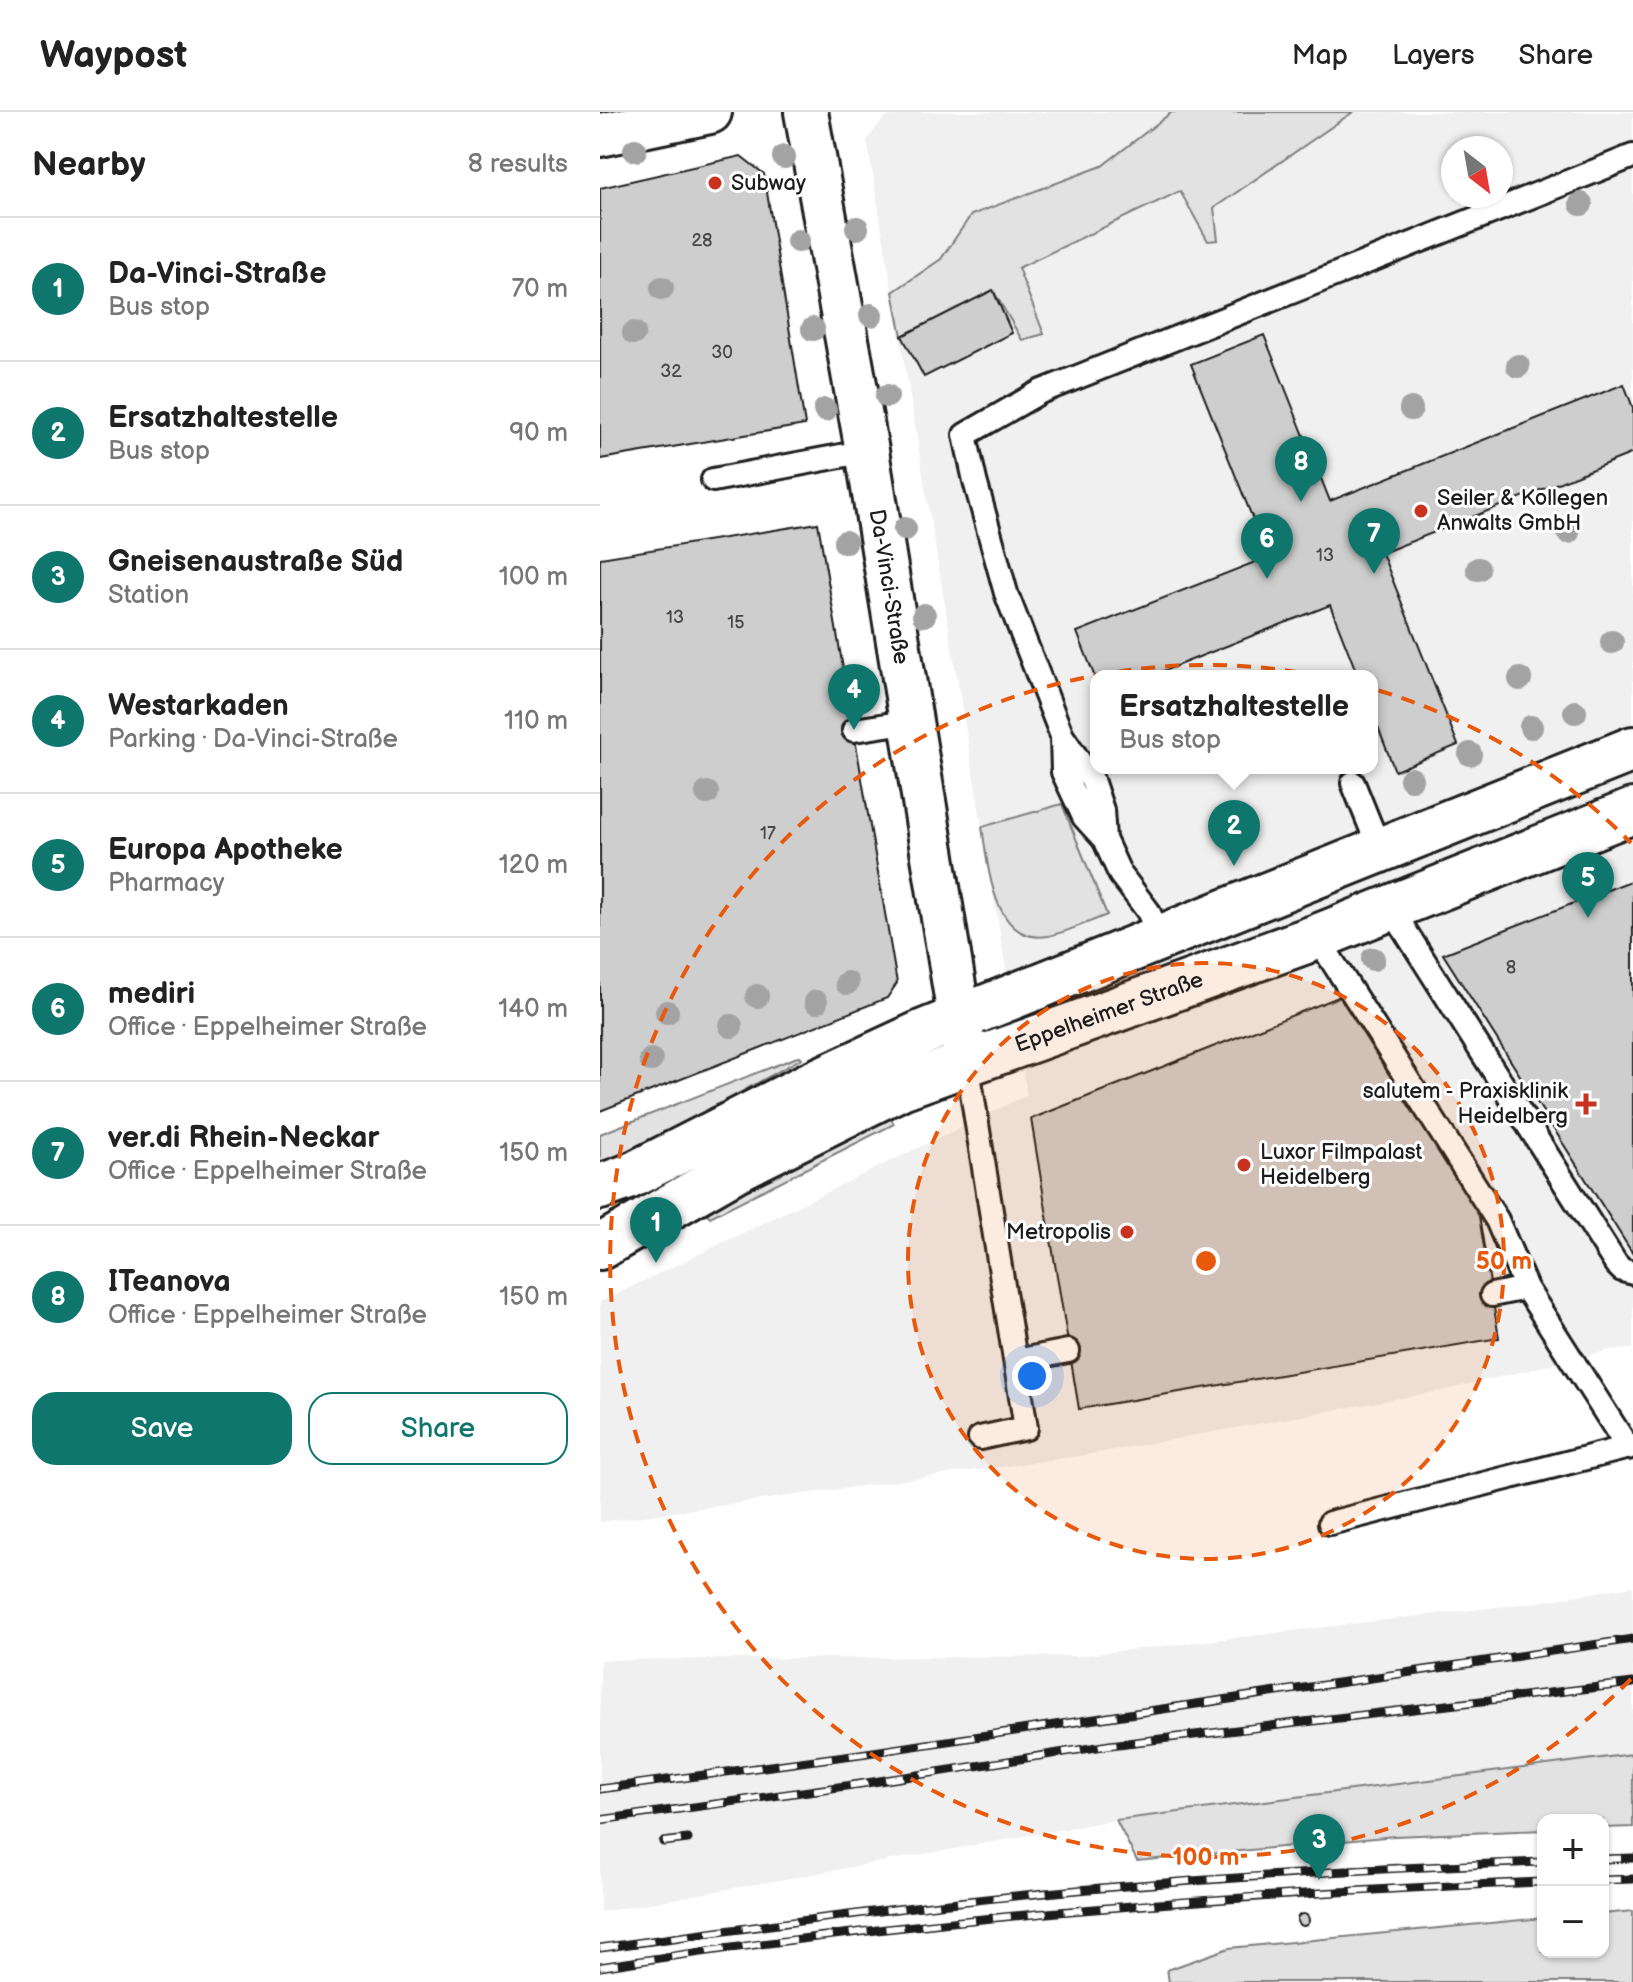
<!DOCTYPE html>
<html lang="en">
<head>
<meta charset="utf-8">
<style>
  body { margin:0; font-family:"Balsamiq Sans",sans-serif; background:#f6f6f6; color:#222 }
  .controls { position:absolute; right:24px; bottom:24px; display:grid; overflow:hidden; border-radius:16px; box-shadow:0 2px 6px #0004 }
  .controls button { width:72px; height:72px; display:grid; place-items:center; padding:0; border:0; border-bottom:2px solid #e0e0e0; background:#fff; color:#222; font:40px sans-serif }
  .compass { position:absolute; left:841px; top:24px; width:72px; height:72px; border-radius:50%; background:#fff; box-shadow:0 2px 6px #0004; rotate:149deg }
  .you { position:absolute; left:432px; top:1264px; width:28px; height:28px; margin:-20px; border:6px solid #fff; border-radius:50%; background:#1a73e8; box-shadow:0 0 0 12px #1a73e833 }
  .badge { display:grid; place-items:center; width:52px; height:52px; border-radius:50%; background:#0f766e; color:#fff; font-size:26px; font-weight:700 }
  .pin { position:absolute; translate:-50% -66px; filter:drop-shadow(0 2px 4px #0008) }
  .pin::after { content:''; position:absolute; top:42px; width:28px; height:24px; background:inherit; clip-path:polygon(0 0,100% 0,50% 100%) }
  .popup { position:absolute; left:490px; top:558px; width:288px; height:104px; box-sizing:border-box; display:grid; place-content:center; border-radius:16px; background:#fff; filter:drop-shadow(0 2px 6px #0005); font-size:26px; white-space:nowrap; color:#767676 }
  .popup b { font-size:30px; color:#222 }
  .popup::after { content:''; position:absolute; left:50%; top:100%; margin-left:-16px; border:16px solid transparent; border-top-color:#fff }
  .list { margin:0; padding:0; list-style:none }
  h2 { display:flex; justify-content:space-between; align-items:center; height:104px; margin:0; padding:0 32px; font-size:34px }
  h2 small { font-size:26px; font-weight:400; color:#767676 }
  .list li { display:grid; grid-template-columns:52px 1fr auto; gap:24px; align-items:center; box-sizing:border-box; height:144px; padding:0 32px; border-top:2px solid #e0e0e0 }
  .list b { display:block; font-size:30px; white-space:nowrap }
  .list p { margin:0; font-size:26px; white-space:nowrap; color:#767676 }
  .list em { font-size:26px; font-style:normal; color:#767676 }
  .actions { display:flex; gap:16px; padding:24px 32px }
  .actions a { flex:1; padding:18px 0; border:2px solid #0f766e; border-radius:24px; text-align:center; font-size:28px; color:#0f766e }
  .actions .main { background:#0f766e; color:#fff }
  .map { position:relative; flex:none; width:1033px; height:1870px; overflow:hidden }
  header { display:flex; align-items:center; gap:48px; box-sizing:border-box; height:112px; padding:0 40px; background:#fff; border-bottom:2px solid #e0e0e0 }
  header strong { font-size:38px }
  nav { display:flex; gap:44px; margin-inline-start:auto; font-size:28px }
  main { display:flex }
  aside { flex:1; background:#fff }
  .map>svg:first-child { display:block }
  .built { fill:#f0f0f0; fill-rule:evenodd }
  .green { fill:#e2e2e2; stroke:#7f7f7f; stroke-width:2 }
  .building { fill:#cecece; stroke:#1c1c1c; stroke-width:2 }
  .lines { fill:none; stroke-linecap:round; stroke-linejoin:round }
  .lane-casing { stroke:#1c1c1c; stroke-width:28 }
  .street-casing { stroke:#1c1c1c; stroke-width:48 }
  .secondary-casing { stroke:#1c1c1c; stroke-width:50 }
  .lane { stroke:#fff; stroke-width:22 }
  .street { stroke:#fff; stroke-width:42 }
  .secondary { stroke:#fff; stroke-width:44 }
  .rail-casing { stroke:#1c1c1c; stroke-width:9 }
  .rail { stroke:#fff; stroke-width:6; stroke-dasharray:18; stroke-linecap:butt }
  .tree { fill:#a3a3a3 }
  .ring { fill:none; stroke:#e8590c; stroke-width:4; stroke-dasharray:14 10 }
  .poi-dot { fill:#c8321e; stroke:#fff; stroke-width:3 }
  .labels { text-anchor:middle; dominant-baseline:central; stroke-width:6; stroke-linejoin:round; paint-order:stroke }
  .number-label { font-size:18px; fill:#484848 }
  .poi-label { font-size:22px; fill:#1c1c1c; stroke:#fff; text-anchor:start }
  .street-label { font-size:22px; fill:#1c1c1c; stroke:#fff }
  .centre { fill:#e8590c; stroke:#fff; stroke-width:4 }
  .ring-label { font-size:24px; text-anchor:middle; font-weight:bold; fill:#e8590c; stroke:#fff; stroke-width:6; stroke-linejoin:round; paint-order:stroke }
</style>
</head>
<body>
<header>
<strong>Waypost</strong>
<nav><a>Map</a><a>Layers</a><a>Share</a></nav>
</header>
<main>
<aside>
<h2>Nearby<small>8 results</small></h2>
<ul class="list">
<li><span class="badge">1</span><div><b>Da-Vinci-Straße</b><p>Bus stop</p></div><em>70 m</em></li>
<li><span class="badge">2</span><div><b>Ersatzhaltestelle</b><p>Bus stop</p></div><em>90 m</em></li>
<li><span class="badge">3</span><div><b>Gneisenaustraße Süd</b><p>Station</p></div><em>100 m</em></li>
<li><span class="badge">4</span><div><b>Westarkaden</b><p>Parking · Da-Vinci-Straße</p></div><em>110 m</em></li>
<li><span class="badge">5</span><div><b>Europa Apotheke</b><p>Pharmacy</p></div><em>120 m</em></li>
<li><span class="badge">6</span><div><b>mediri</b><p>Office · Eppelheimer Straße</p></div><em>140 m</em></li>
<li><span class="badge">7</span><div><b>ver.di Rhein-Neckar</b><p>Office · Eppelheimer Straße</p></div><em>150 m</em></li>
<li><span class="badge">8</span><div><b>ITeanova</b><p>Office · Eppelheimer Straße</p></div><em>150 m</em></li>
</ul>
<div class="actions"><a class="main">Save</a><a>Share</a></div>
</aside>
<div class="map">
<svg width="1033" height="1870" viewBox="0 0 1033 1870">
  <rect width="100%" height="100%" fill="#fff"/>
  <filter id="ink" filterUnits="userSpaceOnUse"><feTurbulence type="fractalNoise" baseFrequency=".0125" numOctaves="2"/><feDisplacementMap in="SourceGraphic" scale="16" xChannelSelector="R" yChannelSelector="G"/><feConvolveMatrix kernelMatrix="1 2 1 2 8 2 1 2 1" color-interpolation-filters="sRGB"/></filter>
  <g filter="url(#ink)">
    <!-- built -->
    <path class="built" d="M 308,0 L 1033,0 L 1033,1237 L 1011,1238 L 845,1278 L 486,1343 L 0,1410 L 0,1190 L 427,983 L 267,28 L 284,6 ZM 853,36 L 901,36 L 901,84 L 853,84 ZM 496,564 L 772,564 L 772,656 L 496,656 Z
      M 1033,1474 L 1033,1642 L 515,1708 L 0,1800 L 0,1548 L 477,1544 L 932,1491 Z"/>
    <!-- green -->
    <path class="green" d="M 572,0 L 753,0 L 614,96 L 618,128 L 608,129 L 580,79 L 418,156 L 444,222 L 422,228 L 393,178 L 302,224 L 293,180 L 341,147 L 371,103 L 502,54 Z
      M 462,692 L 507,803 C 488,810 468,820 448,824 C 392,833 388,751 382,715 Z
      M 200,944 L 202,946 L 70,1020 L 0,1051 L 0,1022 Z
      M 288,1001 L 294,1012 L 110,1105 L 106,1100 L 198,1047 Z
      M 1033,1642 L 1033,1715 L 1003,1716 L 1003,1708 L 943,1708 L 943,1718 L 795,1724 L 537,1749 L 516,1708 Z
      M 1033,1799 L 1033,1870 L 569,1870 L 567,1858 L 629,1836 L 943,1806 L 943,1840 L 1003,1840 L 1003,1802 Z"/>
    <!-- building -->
    <path class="building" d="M 141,44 L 164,62 L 205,313 L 0,347 L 0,76 Z
      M 393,178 L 412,221 L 324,265 L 302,224 Z
      M 664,223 L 730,389 L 1024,272 L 1033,296 L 1033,341 L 782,441 L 858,633 L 795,659 L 772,600 L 772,564 L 758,564 L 730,493 L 551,564 L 496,564 L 496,568 L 477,520 L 668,445 L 591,252 Z
      M 218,411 L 297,871 L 287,886 L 0,999 L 0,446 Z
      M 1033,768 L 1033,1142 L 843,842 Z
      M 741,884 L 878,1098 L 899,1226 L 479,1297 L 431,1007 Z
      M697 1808a6 6 0 1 1 12 0a6 6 0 1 1-12 0Z"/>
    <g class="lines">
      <defs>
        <path id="lane" d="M 113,368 L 267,339
          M 254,618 L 312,609
          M 462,625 L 463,660 L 484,705 L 504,727 L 520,762 L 548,799 L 560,826
          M 753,671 L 780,738
          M 504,727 L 502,698 L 492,668 L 462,624 L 406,481 L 375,369 L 365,323 L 440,280 L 1033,44
          M 790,795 L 1016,1152 L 1022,1158 L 1033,1161
          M 717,825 L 897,1108 L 926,1176 L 892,1183
          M 367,950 L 426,1316 L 380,1326
          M 926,1176 L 1028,1336
          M 416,1249 L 468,1239
          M 730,1411 L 1033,1334"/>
        <g id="street">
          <path id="s1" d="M 206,0 L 267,339 L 365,941"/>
          <path d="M 0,23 L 110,0"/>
        </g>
        <g id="secondary">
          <path d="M 0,1075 L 28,1065 L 205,975 L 324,920 L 1033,637"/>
          <path id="s2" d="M 0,1135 L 136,1057 L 301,975 L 717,825 L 1033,699"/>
        </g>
      </defs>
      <!-- lane casing -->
      <use href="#lane" class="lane-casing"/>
      <!-- street casing -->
      <use href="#street" class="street-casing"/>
      <!-- secondary casing -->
      <use href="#secondary" class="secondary-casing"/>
      <!-- lane -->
      <use href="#lane" class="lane"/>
      <!-- street -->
      <use href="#street" class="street"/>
      <!-- secondary -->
      <use href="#secondary" class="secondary"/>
      <defs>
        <path id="rail" d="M 0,1677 L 260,1642 L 1033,1527
          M 0,1708 L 260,1672 L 510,1633 L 1033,1571
          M 63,1730 L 88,1727
          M 1003,1747 L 1033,1746
          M 1003,1768 L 1033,1767
          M 0,1836 C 174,1812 349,1788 525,1774 C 664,1763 803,1755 943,1750
          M 0,1855 C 313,1806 626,1783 943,1770"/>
      </defs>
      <!-- rail casing -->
      <use href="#rail" class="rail-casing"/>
      <!-- rail -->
      <use href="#rail" class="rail"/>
    </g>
    <!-- trees -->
    <g class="tree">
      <circle cx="35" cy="38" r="12"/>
      <circle cx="184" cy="45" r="12"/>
      <circle cx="981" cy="92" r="12"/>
      <circle cx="257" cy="116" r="12"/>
      <circle cx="198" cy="129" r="12"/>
      <circle cx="62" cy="176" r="12"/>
      <circle cx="271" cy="203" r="12"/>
      <circle cx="213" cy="217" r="12"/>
      <circle cx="34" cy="221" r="12"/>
      <circle cx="918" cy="254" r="12"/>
      <circle cx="287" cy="284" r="12"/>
      <circle cx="811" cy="297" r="12"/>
      <circle cx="225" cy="298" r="12"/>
      <circle cx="305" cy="417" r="12"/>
      <circle cx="968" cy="420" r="12"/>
      <circle cx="245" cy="430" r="12"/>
      <circle cx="878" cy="457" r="12"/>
      <circle cx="324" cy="503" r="12"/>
      <circle cx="1012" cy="530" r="12"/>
      <circle cx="920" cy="567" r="12"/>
      <circle cx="975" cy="600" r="12"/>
      <circle cx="931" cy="615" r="12"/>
      <circle cx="870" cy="642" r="12"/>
      <circle cx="811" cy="667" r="12"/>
      <circle cx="107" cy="681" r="12"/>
      <circle cx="773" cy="847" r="12"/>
      <circle cx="247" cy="871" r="12"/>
      <circle cx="157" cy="884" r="12"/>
      <circle cx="216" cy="890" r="12"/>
      <circle cx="67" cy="900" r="12"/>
      <circle cx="131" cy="914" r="12"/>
      <circle cx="51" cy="948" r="12"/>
    </g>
  </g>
  <!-- distance rings -->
  <circle cx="606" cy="1149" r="298" fill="#e8590c" fill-opacity=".12"/>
  <g class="ring">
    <circle cx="606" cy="1149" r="298"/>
    <path d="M1031 1567A596 596 0 1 1 1031 731"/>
  </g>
  <!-- markers -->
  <g class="poi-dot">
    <circle cx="115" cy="71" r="8"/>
    <circle cx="821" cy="399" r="8"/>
    <path d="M982 980h8v8h8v8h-8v8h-8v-8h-8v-8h8z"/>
    <circle cx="644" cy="1053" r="8"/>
    <circle cx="527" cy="1120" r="8"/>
  </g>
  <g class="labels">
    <!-- number labels -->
    <g class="number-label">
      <text x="102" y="128">28</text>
      <text x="122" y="240">30</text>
      <text x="71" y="259">32</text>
      <text x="725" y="443">13</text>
      <text x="75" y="505">13</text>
      <text x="136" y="510">15</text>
      <text x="168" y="721">17</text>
      <text x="911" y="855">8</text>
    </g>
    <!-- poi labels -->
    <g class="poi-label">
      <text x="131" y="71">Subway</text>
      <text x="837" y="386">Seiler &amp; Kollegen<tspan x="837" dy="25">Anwalts GmbH</tspan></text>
      <text x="968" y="979" text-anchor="end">salutem - Praxisklinik<tspan x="968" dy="25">Heidelberg</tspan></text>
      <text x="660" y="1040">Luxor Filmpalast<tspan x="660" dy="25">Heidelberg</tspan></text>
      <text x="511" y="1120" text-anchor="end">Metropolis</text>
    </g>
    <!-- street labels -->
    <g class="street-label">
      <text stroke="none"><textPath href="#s1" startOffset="482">Da-Vinci-Straße</textPath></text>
      <text stroke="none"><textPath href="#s2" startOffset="562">Eppelheimer Straße</textPath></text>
    </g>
  </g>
  <circle cx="606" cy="1149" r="12" class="centre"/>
  <g class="ring-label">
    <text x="904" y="1157">50 m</text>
    <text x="606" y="1753">100 m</text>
  </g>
</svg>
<div class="controls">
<button>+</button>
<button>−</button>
</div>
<svg class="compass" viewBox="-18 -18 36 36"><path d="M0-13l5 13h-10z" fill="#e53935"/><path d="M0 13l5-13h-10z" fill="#767676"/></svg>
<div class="you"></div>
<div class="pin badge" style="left:56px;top:1151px">1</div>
<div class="pin badge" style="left:634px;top:754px">2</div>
<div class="popup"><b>Ersatzhaltestelle</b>Bus stop</div>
<div class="pin badge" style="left:719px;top:1768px">3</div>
<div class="pin badge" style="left:254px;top:618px">4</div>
<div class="pin badge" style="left:988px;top:806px">5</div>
<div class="pin badge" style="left:667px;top:467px">6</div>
<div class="pin badge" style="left:774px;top:462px">7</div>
<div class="pin badge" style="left:701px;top:390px">8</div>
</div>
</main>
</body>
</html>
